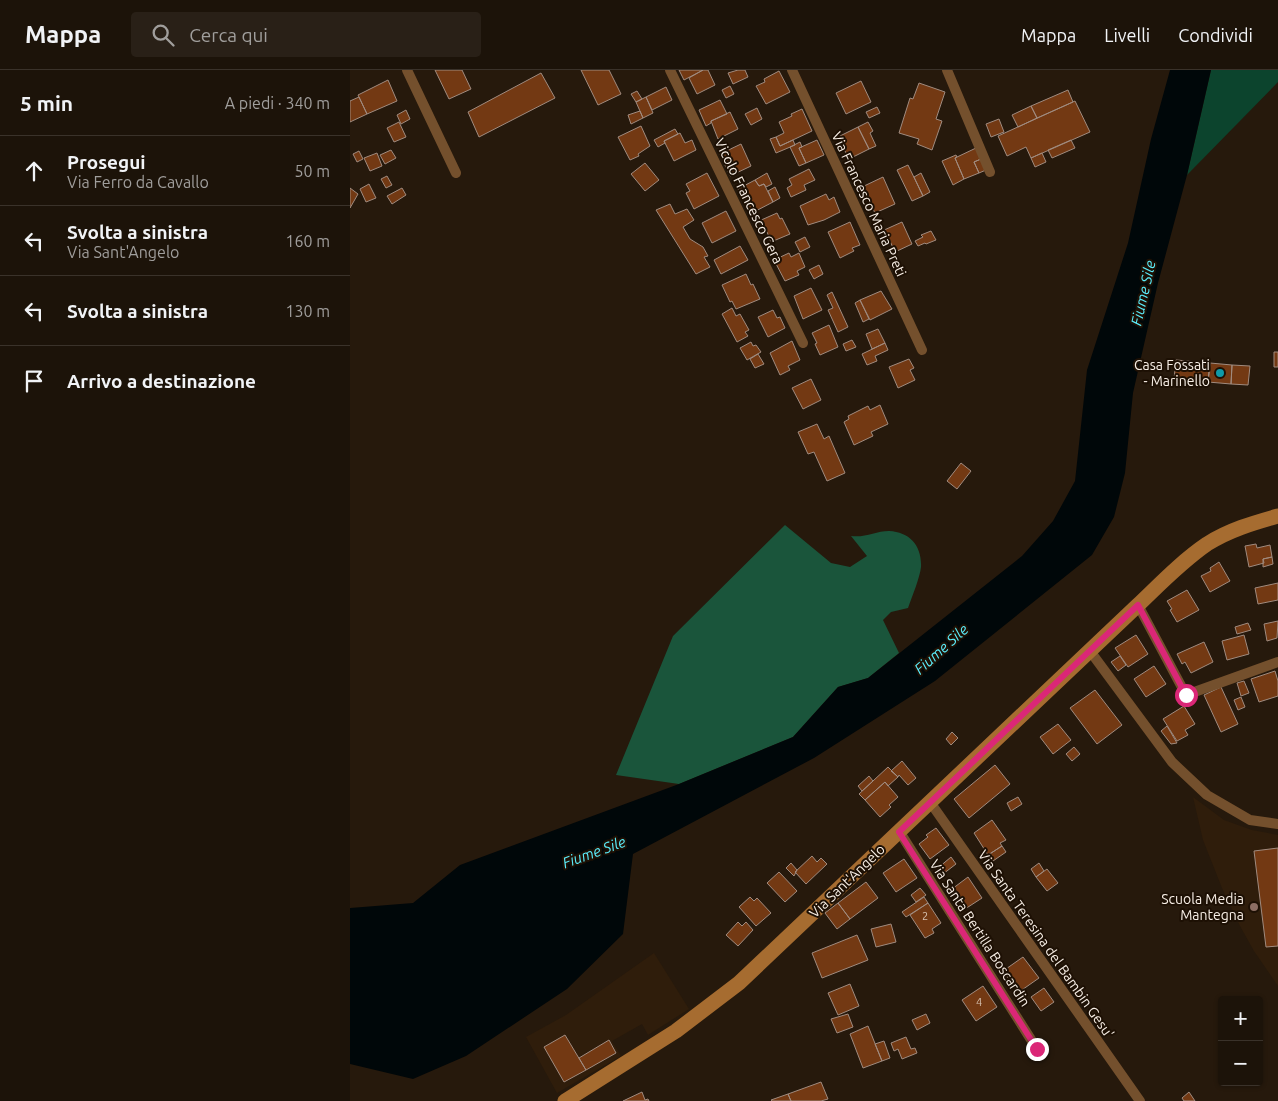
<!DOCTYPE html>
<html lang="it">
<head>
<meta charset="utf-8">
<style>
  body { margin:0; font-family:Ubuntu,sans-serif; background:#292017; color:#f1f3f6 }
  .controls { position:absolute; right:15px; bottom:15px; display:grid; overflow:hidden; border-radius:5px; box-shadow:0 1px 4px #0004 }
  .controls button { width:45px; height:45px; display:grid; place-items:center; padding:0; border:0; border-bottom:1px solid #3a322a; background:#1c1309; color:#f1f3f6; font:25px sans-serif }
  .stop { position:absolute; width:15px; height:15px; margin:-11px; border:4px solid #db2777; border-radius:50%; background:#fff }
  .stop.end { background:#db2777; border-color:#fff; box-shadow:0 1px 5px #0008 }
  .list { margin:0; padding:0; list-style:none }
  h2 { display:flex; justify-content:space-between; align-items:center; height:65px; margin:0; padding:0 20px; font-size:21px }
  h2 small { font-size:16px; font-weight:400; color:#a09e9c }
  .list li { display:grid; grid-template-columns:32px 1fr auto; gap:15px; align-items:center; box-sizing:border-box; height:70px; padding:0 20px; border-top:1px solid #3a322a }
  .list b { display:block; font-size:19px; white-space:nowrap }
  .list p { margin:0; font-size:16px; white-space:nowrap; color:#a09e9c }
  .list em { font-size:16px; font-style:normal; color:#a09e9c }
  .icon { flex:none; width:28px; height:28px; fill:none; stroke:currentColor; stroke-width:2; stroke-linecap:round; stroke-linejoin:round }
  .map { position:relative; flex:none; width:928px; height:1031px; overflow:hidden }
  header { display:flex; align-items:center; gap:30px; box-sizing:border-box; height:70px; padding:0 25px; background:#1c1309; border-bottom:1px solid #3a322a }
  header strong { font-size:24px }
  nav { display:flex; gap:28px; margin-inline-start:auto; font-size:18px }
  .search { width:350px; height:45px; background:#292017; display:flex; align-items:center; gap:12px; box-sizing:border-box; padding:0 18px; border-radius:5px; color:#a09e9c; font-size:19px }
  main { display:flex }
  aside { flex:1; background:#1c1309 }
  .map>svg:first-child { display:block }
  .built { fill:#2f1d0b }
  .green { fill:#0c442d }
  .forest { fill:#1a553b }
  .water { fill:#000709 }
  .building { fill:#733913; stroke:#a08b7f }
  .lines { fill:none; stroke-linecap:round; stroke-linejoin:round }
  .street { stroke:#74502d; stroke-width:10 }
  .secondary { stroke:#a66c30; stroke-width:15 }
  .route { stroke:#db2777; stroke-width:6 }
  .culture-dot { fill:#0f9aa8; stroke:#1d1004; stroke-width:2 }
  .education-dot { fill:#8d6e63; stroke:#1d1004; stroke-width:2 }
  .labels { text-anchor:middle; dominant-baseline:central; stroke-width:4; stroke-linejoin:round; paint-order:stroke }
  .number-label { font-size:11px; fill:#d7c2b1 }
  .street-label { font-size:14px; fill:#f8efe6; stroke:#1d1004 }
  .poi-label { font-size:14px; fill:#f8efe6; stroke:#1d1004; text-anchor:end }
  .water-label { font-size:15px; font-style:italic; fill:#5beefc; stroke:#1d1004 }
</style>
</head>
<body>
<header>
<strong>Mappa</strong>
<div class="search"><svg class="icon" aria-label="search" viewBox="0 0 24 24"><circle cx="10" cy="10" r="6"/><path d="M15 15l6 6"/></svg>Cerca qui</div>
<nav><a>Mappa</a><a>Livelli</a><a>Condividi</a></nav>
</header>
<main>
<aside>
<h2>5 min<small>A piedi · 340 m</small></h2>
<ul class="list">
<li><svg class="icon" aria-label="ahead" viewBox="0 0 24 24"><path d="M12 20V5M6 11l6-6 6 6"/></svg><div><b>Prosegui</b><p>Via Ferro da Cavallo</p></div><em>50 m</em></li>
<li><svg class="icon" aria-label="left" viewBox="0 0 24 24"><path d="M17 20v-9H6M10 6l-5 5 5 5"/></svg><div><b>Svolta a sinistra</b><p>Via Sant'Angelo</p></div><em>160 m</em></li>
<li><svg class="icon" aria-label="left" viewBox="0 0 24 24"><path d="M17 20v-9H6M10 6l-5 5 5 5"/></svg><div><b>Svolta a sinistra</b></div><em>130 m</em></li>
<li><svg class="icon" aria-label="arrive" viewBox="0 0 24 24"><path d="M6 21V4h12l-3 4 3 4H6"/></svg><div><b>Arrivo a destinazione</b></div></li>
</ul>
</aside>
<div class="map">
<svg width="928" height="1031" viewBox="0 0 928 1031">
  <rect width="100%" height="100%" fill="#26190c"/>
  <!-- built -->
  <path class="built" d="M 843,727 L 874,750 L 902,760 L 928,765 L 928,916 L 904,881 L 890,856 L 872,818 L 853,770 Z
    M 304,883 L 339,939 L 298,965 L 292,954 L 262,971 L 271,986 L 207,1023 L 176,967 L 216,945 Z"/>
  <!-- green -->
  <path class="green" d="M 861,0 L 928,0 L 928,12 L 837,105 Z"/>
  <!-- forest -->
  <path class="forest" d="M 435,455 L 481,493 L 500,497 L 517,486 L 501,466 C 515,468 526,461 539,461 C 560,462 572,476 571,497 C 570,507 562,527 558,538 L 541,542 L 533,550 L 549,583 L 518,608 L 488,617 L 443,667 L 329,714 L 266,705 L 323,566 Z"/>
  <!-- water -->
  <path class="water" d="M 820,0 L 861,0 L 837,105 L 808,213 L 783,323 L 775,403 L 764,447 L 742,485 L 585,611 L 464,688 L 283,784 L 273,864 L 217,919 L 116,986 L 63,1009 L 0,994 L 0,838 L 63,833 L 110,795 L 329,714 L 443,667 L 488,617 L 518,608 L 672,486 L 703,451 L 725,411 L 737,300 L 778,173 L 801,69 Z"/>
  <!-- building -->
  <path class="building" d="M 85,0 L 112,0 L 121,19 L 99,29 Z
    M 231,0 L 259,0 L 271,24 L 248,35 Z
    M 329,0 L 353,0 L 334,10 Z
    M 353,0 L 358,0 L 365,15 L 347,24 L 339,8 Z
    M 388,0 L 395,0 L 398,7 L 383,14 L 378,3 Z
    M 429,1 L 440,22 L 416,34 L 406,16 L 415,12 L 414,9 Z
    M 191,3 L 205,28 L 129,67 L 118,42 Z
    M 38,10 L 47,31 L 17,44 L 8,25 Z
    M 511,11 L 521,32 L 496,44 L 486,23 Z
    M 569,13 L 595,22 L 586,49 L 592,51 L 582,80 L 567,74 L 569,69 L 549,63 L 560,28 L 563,29 Z
    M 380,16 L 384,24 L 376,28 L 372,20 Z
    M 316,17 L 322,30 L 302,40 L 296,27 Z
    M 718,20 L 723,32 L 687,48 L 681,36 Z
    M 287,21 L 292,29 L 286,32 L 281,24 Z
    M 9,27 L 17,44 L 0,52 L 0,31 Z
    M 296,27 L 303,43 L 293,48 L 286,32 Z
    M 370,30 L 377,44 L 361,51 L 361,53 L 356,56 L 349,40 Z
    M 725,31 L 740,62 L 681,88 L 676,77 L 657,86 L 648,66 Z
    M 681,36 L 687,48 L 668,57 L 662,45 Z
    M 527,37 L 530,43 L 519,48 L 516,42 Z
    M 407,38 L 412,49 L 401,55 L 395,44 Z
    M 452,39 L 462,61 L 430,76 L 426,67 L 434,63 L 429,52 L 442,46 L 441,44 Z
    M 56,40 L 60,49 L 51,54 L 47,45 Z
    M 290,41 L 293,48 L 281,54 L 278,45 Z
    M 380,42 L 388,59 L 368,69 L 361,51 Z
    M 649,49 L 654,62 L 641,67 L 636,54 Z
    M 49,52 L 56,67 L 44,72 L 37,58 Z
    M 518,52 L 523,61 L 520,63 L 526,76 L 519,79 L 508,57 Z
    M 291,56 L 300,76 L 288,84 L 289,86 L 280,90 L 268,67 Z
    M 508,57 L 519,79 L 499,89 L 488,67 Z
    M 325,59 L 328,64 L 314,71 L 315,73 L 308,77 L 304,70 Z
    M 330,63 L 335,73 L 342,70 L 346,80 L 324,91 L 314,71 Z
    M 426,67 L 430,76 L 443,70 L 445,75 L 426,83 L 420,69 Z
    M 467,70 L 474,85 L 456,93 L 449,78 Z
    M 721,70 L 725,78 L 702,88 L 698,80 Z
    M 450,72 L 452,77 L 449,78 L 456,93 L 449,96 L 440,77 Z
    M 391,74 L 401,96 L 380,106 L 370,84 Z
    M 626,78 L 631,89 L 624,92 L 629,103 L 614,109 L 605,88 Z
    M 41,80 L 46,88 L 35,94 L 30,85 Z
    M 9,81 L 13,89 L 7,92 L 3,84 Z
    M 27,83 L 32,96 L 20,101 L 14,88 Z
    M 692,83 L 696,92 L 685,97 L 681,88 Z
    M 606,85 L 607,87 L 605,88 L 614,109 L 603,115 L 592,91 Z
    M 631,89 L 636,100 L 629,103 L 624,92 Z
    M 295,93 L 309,110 L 295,121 L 281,104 Z
    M 558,95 L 573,126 L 562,131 L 547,100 Z
    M 459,99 L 465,110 L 454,115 L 456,120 L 441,127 L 437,118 L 442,115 L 439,109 Z
    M 357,103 L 369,126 L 344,139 L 336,123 L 340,121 L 336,114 Z
    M 417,103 L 422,114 L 416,117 L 414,114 L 409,116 L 405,110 Z
    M 571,103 L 580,122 L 573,126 L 564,107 Z
    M 37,106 L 42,115 L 36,118 L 31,109 Z
    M 533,107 L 545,134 L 525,143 L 512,117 Z
    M 405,110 L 409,116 L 414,114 L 423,132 L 400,144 L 388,119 Z
    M 19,114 L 26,128 L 16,132 L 10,119 Z
    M 425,117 L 430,128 L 423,132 L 418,121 Z
    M 0,118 L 8,124 L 0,138 Z
    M 52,118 L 56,125 L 42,134 L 37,126 Z
    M 476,124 L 479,130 L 484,127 L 490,142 L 474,150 L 458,155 L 450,136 Z
    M 320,134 L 325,144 L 337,139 L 344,150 L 333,157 L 340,169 L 353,177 L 358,186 L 354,187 L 360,197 L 346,204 L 306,140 Z
    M 376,141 L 386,161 L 362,173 L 352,153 Z
    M 427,143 L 430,149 L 432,148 L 440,164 L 421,172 L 417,162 L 414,163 L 409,151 Z
    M 500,152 L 510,175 L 502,178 L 504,181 L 490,188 L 478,162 Z
    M 552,152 L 562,174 L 545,182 L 539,169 L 537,170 L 532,161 Z
    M 581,161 L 586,170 L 576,174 L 575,173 L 568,176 L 565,171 L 573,167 L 571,165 Z
    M 455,167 L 460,177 L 450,182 L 445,172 Z
    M 390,176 L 398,190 L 371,204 L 364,190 Z
    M 439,183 L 441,187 L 449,183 L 455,197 L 447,201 L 449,205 L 435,211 L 424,190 Z
    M 469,195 L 473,204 L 464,209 L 459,200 Z
    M 396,204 L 401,215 L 403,214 L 410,229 L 386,239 L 382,231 L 380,232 L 372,215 Z
    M 461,218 L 472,240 L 453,249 L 444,226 Z
    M 531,221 L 542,239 L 520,250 L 510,230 Z
    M 482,222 L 498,257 L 488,262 L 478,240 L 483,238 L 477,225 Z
    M 510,230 L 519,249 L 513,252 L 505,233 Z
    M 382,238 L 386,246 L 390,244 L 399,260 L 395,262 L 398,266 L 387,272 L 372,244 Z
    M 423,240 L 427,248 L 430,247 L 435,258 L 418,267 L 408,247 Z
    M 479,255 L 488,277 L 470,285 L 465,274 L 467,273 L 462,263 Z
    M 528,259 L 535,273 L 522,279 L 516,264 Z
    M 502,270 L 506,277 L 496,281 L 493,274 Z
    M 442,271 L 450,290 L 438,296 L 440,300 L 430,305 L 420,283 Z
    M 401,272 L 403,276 L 406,275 L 411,282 L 397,290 L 390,278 Z
    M 535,273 L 538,280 L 525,286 L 527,291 L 517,295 L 512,284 Z
    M 924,282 L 928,282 L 928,297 L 924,297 Z
    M 408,284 L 414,294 L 405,298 L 400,289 Z
    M 559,289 L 564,298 L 560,300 L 565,310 L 548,318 L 539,297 Z
    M 826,290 L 860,293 L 858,312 L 824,309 Z
    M 860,293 L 882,295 L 881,314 L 858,312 Z
    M 882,295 L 900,296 L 898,315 L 881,314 Z
    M 461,309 L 471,330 L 453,339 L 442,318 Z
    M 530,335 L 538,354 L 521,362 L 523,366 L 504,375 L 494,352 L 499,349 L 498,346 L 518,336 L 520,340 Z
    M 467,354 L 474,369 L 479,366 L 495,403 L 477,411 L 464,382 L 458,384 L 448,362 Z
    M 611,393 L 621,401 L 607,419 L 597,411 Z
    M 906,474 L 907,478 L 920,475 L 922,487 L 913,489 L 914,493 L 899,497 L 895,476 Z
    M 922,487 L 923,494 L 913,497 L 913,489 Z
    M 869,492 L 880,511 L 860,522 L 851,506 L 861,501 L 860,498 Z
    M 928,513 L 928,530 L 908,534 L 905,518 Z
    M 837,520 L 849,540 L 827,552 L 820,540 L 822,539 L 817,531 Z
    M 928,551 L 927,568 L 917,571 L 914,554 Z
    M 898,553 L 901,560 L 887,564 L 885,557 Z
    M 786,565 L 798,584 L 778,597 L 765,578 Z
    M 894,565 L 899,584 L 877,590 L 872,571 Z
    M 854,572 L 863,592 L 841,603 L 835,592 L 832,594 L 827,584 Z
    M 770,586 L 776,595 L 768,601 L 761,592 Z
    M 804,596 L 816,614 L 796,627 L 784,609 Z
    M 925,601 L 928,611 L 928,626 L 909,632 L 901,609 Z
    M 894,611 L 899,623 L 891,626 L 887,613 Z
    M 871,617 L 888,654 L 871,662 L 854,625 Z
    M 745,620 L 772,655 L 747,674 L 720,638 Z
    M 891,627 L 895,637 L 888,640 L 884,630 Z
    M 834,636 L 845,654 L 835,660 L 838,665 L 827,671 L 813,649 Z
    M 708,654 L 721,670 L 703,684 L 690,667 Z
    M 817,656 L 827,673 L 821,674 L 811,661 Z
    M 602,662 L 608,668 L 601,675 L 596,669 Z
    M 724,677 L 730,684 L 722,691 L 716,684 Z
    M 552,691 L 566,708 L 558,715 L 549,705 L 548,707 L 541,701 Z
    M 645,695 L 660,714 L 619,748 L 604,729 Z
    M 538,697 L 548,707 L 538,716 L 535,712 L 515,730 L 509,724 Z
    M 519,706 L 523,711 L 512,721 L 508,716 Z
    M 535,712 L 548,727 L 539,735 L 541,737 L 530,747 L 515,730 Z
    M 668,727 L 672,734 L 661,741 L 657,733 Z
    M 642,750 L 656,770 L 650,773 L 652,776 L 638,785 L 624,763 Z
    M 586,758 L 599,775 L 580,789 L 569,774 L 578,767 L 576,765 Z
    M 652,776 L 656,782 L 643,791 L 638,785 Z
    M 928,778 L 928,876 L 916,877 L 904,781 Z
    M 462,786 L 467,792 L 471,788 L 477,794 L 456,814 L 445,802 Z
    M 601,787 L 606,794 L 593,804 L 588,798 Z
    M 554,789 L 567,808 L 546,822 L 533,803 Z
    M 441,793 L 447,800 L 444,806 L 436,798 Z
    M 689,793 L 694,801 L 686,807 L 681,799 Z
    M 697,799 L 708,813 L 697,821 L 686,807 Z
    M 429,802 L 447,821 L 435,832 L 417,813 Z
    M 618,807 L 632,828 L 615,839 L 602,819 Z
    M 516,812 L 528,828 L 500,849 L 488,833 Z
    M 570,818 L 576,825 L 566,832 L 561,825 Z
    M 400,827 L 404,831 L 407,828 L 421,843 L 406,856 L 389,837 Z
    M 574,827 L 578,833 L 556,847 L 552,842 Z
    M 488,833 L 500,849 L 487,859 L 475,843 Z
    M 578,833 L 591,853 L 582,859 L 584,863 L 575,868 L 560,845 Z
    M 388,852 L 392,856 L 396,852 L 403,860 L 388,876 L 376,865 Z
    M 541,854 L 546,872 L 526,877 L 521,859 Z
    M 507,865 L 518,890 L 472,908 L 462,883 Z
    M 673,887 L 689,908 L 669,922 L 653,901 Z
    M 500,914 L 509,936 L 488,945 L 478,923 Z
    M 633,916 L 647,937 L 626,951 L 612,930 Z
    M 694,918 L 704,932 L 691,941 L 681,927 Z
    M 498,944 L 503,957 L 487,963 L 481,949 Z
    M 576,944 L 580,953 L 567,960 L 562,950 Z
    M 518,956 L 532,991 L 513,998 L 500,964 Z
    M 215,965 L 236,1000 L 214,1012 L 194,977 Z
    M 556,967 L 561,979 L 565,978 L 567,983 L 552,989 L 548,979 L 544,981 L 541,973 Z
    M 259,970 L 266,983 L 236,1000 L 229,988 Z
    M 534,971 L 540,988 L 532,991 L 525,974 Z
    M 471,1012 L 478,1029 L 471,1031 L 441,1031 L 438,1024 Z
    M 292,1022 L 295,1030 L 298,1029 L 299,1031 L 273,1031 Z
    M 839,1022 L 845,1031 L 834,1031 L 832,1028 Z
    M 438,1024 L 441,1031 L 422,1031 L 421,1030 Z"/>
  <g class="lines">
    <!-- street -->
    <path class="street" d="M 57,0 L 106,103
      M 320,0 L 453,273
      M 442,0 L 572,280
      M 597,0 L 640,102
      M 788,535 L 836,625 L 928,592
      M 740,581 L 822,692 L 857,725 L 900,750 L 928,754
      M 580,732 L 790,1031
      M 549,761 L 687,979"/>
    <!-- secondary -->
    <path class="secondary" d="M 215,1031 L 326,961 L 389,913 L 788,535 C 810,514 832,491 857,474 C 879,460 903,453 928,446"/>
  </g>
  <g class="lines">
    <!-- route -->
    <path class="route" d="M 687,979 L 549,762 L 788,535 L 836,625"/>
  </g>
  <!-- markers -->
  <circle class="culture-dot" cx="870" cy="303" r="5"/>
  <circle class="education-dot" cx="904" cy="837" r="5"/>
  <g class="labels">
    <!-- number labels -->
    <g class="number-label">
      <text x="575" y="846">2</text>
      <text x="629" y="932">4</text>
    </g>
    <!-- street labels -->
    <g class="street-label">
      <text transform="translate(399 131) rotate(64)">Vicolo Francesco Gera</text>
      <text transform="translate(519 134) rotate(65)">Via Francesco Maria Preti</text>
      <text transform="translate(497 811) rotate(-44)">Via Sant'Angelo</text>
      <text transform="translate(630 863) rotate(57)">Via Santa Bertilla Boscardin</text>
      <text transform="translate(696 874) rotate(55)">Via Santa Teresina del Bambin Gesu'</text>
    </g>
    <!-- poi labels -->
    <g class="poi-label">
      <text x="860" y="295">Casa Fossati<tspan x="860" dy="16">- Marinello</tspan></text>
      <text x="894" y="829">Scuola Media<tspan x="894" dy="16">Mantegna</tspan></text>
    </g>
    <!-- water labels -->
    <g class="water-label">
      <text transform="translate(793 223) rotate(-77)">Fiume Sile</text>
      <text transform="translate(591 579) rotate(-42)">Fiume Sile</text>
      <text transform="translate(244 782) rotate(-20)">Fiume Sile</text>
    </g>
  </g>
</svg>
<div class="controls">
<button>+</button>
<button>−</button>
</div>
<div class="stop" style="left:836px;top:625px"></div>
<div class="stop end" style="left:687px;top:979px"></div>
</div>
</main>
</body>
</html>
